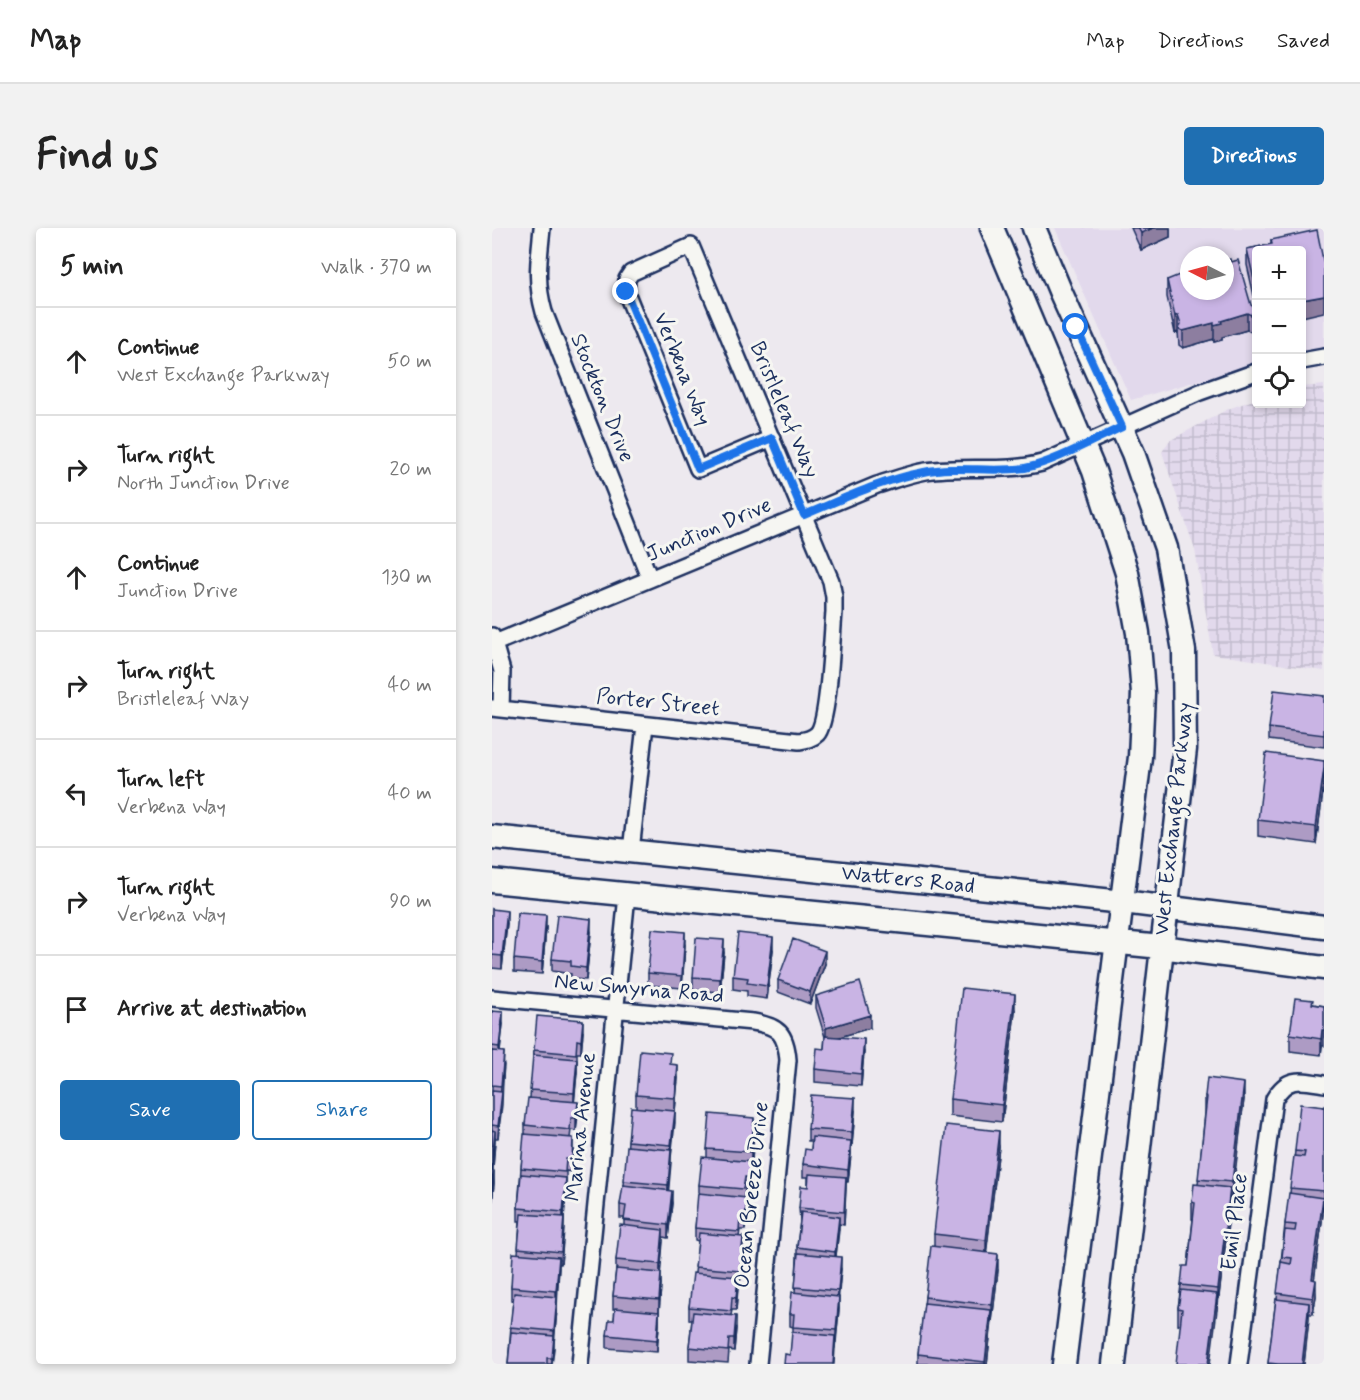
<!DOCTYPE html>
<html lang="en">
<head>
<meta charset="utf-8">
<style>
  body { margin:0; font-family:Mynerve,sans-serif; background:#f2f2f2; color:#222 }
  .controls { position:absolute; right:18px; top:18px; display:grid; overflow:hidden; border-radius:6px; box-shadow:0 3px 9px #0003 }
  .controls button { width:54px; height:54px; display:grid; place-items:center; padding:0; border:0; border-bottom:2px solid #e0e0e0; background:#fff; color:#222; font:30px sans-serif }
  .compass { position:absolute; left:688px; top:18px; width:54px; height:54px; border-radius:50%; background:#fff; box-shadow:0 3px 9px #0003; rotate:276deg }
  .stop { position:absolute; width:18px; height:18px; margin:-14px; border:4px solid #1a73e8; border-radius:50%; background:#fff }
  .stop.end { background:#1a73e8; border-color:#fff; box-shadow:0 2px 6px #0008 }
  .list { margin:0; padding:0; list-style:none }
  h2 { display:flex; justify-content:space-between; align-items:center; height:78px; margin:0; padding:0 24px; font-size:26px }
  h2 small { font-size:20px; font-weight:400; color:#767676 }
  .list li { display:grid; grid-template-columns:39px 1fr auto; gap:18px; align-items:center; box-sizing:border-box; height:108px; padding:0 24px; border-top:2px solid #e0e0e0 }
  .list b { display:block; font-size:22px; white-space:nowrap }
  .list p { margin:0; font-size:20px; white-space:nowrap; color:#767676 }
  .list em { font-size:20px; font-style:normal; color:#767676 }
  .actions { display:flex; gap:12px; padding:18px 24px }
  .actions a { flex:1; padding:14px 0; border:2px solid #1f6fb2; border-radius:6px; text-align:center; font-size:21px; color:#1f6fb2 }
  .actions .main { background:#1f6fb2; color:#fff }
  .icon { flex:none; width:33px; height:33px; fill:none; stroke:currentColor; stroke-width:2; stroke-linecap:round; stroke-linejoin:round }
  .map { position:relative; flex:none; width:832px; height:1136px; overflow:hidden; border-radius:6px }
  header { display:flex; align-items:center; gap:36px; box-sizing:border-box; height:84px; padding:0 30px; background:#fff; border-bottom:2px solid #e0e0e0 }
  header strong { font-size:28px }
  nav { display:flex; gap:33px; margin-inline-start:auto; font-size:21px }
  .intro { display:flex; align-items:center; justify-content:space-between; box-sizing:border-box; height:144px; padding:0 36px }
  h1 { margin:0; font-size:42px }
  .button { padding:15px 27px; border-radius:6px; background:#1f6fb2; color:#fff; font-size:21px; font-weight:700 }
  main { display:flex; gap:36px; padding:0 36px }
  aside { flex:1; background:#fff; border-radius:6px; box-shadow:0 3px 9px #0003 }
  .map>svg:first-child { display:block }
  .built { fill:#e2d9ec; fill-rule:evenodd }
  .industrial { fill:url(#industrial-grid) }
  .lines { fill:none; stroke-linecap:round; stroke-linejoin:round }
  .minor-casing { stroke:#1b2f5e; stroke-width:20 }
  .secondary-casing { stroke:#1b2f5e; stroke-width:27 }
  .minor { stroke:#f6f6f2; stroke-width:15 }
  .secondary { stroke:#f6f6f2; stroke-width:22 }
  .wall { fill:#ad9bc4; stroke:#1b2f5e; stroke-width:1.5 }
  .shaded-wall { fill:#8d7ea0; stroke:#1b2f5e; stroke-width:1.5 }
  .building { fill:#c9b4e4; stroke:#1b2f5e; stroke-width:1.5 }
  .route { stroke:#1a73e8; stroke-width:8 }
  .labels { text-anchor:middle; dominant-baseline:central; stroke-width:6; stroke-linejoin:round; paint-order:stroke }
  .street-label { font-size:22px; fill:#1b2f5e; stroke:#f6f6f2 }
</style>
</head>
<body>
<header>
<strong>Map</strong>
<nav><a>Map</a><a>Directions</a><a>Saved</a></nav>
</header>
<div class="intro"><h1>Find us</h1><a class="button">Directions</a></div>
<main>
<aside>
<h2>5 min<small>Walk · 370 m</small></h2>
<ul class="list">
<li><svg class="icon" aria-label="ahead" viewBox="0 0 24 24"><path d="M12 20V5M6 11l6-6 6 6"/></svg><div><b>Continue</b><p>West Exchange Parkway</p></div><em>50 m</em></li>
<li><svg class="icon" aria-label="right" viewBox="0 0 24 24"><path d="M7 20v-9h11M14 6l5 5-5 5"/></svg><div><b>Turn right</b><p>North Junction Drive</p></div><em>20 m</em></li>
<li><svg class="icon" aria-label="ahead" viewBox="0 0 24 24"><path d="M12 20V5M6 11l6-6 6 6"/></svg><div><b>Continue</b><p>Junction Drive</p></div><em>130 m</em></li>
<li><svg class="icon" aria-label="right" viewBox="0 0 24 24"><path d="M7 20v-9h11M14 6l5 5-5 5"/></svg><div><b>Turn right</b><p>Bristleleaf Way</p></div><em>40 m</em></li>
<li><svg class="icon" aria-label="left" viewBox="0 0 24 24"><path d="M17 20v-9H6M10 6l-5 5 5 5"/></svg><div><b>Turn left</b><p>Verbena Way</p></div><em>40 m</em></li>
<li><svg class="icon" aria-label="right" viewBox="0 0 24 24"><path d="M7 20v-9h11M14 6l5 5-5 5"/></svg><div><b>Turn right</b><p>Verbena Way</p></div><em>90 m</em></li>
<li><svg class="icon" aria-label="arrive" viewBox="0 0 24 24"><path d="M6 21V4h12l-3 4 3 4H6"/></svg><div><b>Arrive at destination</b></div></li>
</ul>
<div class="actions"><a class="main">Save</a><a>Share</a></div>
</aside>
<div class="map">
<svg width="832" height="1136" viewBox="0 0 832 1136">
  <defs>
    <pattern id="industrial-grid" width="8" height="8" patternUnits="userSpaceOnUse" patternTransform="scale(1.5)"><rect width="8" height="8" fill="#e2d9ec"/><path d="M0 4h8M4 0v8" fill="none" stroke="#c1bbcd"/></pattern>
  </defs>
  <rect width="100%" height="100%" fill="#ede9ef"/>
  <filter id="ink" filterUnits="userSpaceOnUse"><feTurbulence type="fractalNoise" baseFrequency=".0167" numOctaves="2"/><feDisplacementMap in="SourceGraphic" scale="12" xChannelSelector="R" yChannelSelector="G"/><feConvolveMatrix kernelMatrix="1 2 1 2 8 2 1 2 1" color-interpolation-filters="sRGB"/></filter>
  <g filter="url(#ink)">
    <!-- built -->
    <path class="built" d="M 563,0 L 832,0 L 832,121 L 810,125 L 810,22 L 764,22 L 764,136 L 639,172 ZM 697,27 L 733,27 L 733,63 L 697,63 Z"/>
    <!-- industrial -->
    <path class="industrial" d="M 832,157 L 832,443 L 721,426 L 703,322 L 670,224 L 677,213 L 736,181 L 764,171 L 764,176 L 810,176 L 810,159 Z"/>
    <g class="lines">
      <defs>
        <path id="minor" d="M 50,0 C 47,32 43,52 52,84 L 158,351
          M 810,133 L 832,129
          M 0,408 L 10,443 L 9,481
          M 3,415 L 385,257 C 401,252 417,246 434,243 C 473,237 512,245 550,235 L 708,164 L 764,144
          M 0,480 L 307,513 C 314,512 320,511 325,506 C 337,494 340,406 342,384 L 342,369 L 339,353 L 199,18 L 139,45 L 135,51 L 134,64 L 206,241 L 280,210
          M 139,623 L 153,497
          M 0,770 L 261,794 C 287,798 294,806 296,832 L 266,1136
          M 88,1136 L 135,667
          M 747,1136 L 782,871 C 795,848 808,852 832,856"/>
        <path id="secondary" d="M 500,0 L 602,243 L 635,345 L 646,405 L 651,465 L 648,529 L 572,1136
          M 542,0 L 569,65 L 641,225 L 674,320 L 692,423 L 693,521 L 622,1136
          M 0,609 L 631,674 L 832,699
          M 0,653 L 669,719 L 832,740"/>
      </defs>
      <!-- minor casing -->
      <use href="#minor" class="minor-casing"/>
      <!-- secondary casing -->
      <use href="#secondary" class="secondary-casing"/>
      <!-- minor -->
      <use href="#minor" class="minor"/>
      <!-- secondary -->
      <use href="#secondary" class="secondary"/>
    </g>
    <!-- wall -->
    <path class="wall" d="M 639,0 L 678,0 L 678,9 L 649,22 Z
      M 779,12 L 832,37 L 765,22 L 765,81 L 755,37 L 755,21 L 779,16 Z
      M 739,34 L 763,96 L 759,104 L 755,102 L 730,109 L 730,112 L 722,114 L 722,111 L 691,120 L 687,117 L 686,104 L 683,105 L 675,69 L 675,52 L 697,63 Z
      M 832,468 L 832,519 L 777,512 L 777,500 Z
      M 832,533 L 832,556 L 824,616 L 766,608 L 766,592 Z
      M 0,681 L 15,695 L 10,741 L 0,740 Z
      M 54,700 L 50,746 L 22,744 L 22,731 Z
      M 99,704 L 94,752 L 79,751 L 79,746 L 60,743 L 60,731 Z
      M 193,717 L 190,760 L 156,757 L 156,745 Z
      M 281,722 L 275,771 L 255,768 L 255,763 L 241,761 L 241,748 Z
      M 232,725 L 228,764 L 201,762 L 201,749 Z
      M 333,736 L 318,776 L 286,764 L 286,752 Z
      M 324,768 L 378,800 L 347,809 L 372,824 L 369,858 L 323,854 L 323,841 L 332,821 L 333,809 L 324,780 Z
      M 821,776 L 832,778 L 832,818 L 830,818 L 829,827 L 798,823 L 798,806 Z
      M 0,783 L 11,796 L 8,824 L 12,837 L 6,910 L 3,910 L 1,942 L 2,955 L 0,977 Z
      M 523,783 L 510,894 L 458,888 L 458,871 Z
      M 91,804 L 89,825 L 85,825 L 85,844 L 82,874 L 86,887 L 84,903 L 79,902 L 78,910 L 81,923 L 80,944 L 74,943 L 74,962 L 72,989 L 72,1002 L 69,1036 L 67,1036 L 65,1081 L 60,1136 L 16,1136 L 21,1072 L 19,1072 L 19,1059 L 26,1026 L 28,993 L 26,993 L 26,980 L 29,940 L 33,906 L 33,897 L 38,870 L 42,822 Z
      M 179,837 L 186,850 L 176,962 L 180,975 L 176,1010 L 171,1009 L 168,1045 L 169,1057 L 167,1084 L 167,1097 L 165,1124 L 115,1120 L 115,1107 L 122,1092 L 123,1081 L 121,1081 L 121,1068 L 124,1041 L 124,1032 L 132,998 L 132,990 L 128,990 L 128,977 L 132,957 L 136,913 L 144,879 L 144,867 Z
      M 713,868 L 752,871 L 725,1082 L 686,1097 L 686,1080 L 689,1057 L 696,1038 L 701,991 L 700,991 L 700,974 L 706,956 L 713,885 Z
      M 832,879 L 832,980 L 831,980 L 831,986 L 822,1052 L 824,1068 L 821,1086 L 817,1086 L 812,1136 L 776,1136 L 784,1071 L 785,1071 L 793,996 L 798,965 L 803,923 Z
      M 363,883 L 360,917 L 359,917 L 359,926 L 356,954 L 354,954 L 352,997 L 347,996 L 344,1028 L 349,1041 L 346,1068 L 347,1081 L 343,1120 L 298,1127 L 301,1104 L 301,1099 L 298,1098 L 298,1086 L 303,1065 L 305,1032 L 305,1019 L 308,993 L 307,980 L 316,959 L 316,949 L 311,949 L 311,936 L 319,922 L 320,913 L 316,913 L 316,901 Z
      M 262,902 L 258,962 L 253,961 L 252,969 L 255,982 L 253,1002 L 248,1002 L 247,1009 L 251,1022 L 248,1056 L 246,1056 L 244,1082 L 240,1082 L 239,1087 L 244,1100 L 242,1123 L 237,1122 L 236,1135 L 197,1132 L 197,1119 L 200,1092 L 197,1092 L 197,1079 L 203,1045 L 206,1013 L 203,1012 L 203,1000 L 207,965 L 207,957 L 215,930 L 215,921 Z
      M 507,919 L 494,1025 L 506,1042 L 495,1136 L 426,1136 L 426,1126 L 433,1069 L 442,1018 L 442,1006 Z"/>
    <!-- shaded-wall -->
    <path class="shaded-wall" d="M 661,0 L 678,0 L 678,9 L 649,22 L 649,5 Z
      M 832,68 L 832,84 L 810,89 L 810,72 Z
      M 763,80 L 763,96 L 759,104 L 759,87 Z
      M 755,85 L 755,102 L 730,109 L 730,112 L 722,114 L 722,97 L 729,93 Z
      M 686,87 L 686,104 L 683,105 L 683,88 Z
      M 722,95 L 722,111 L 691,120 L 691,103 Z
      M 832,540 L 832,556 L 824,616 L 824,599 Z
      M 15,683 L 15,695 L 10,741 L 10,728 Z
      M 54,687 L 54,700 L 50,746 L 50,734 Z
      M 99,691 L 99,704 L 94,752 L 94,740 Z
      M 193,704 L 193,717 L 190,760 L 190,748 Z
      M 281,709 L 281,722 L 275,771 L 275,758 Z
      M 232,712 L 232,725 L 228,764 L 228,751 Z
      M 333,723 L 333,736 L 318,776 L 318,764 Z
      M 523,766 L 523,783 L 510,894 L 510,877 Z
      M 11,784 L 11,796 L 7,831 L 7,819 Z
      M 378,787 L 378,800 L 334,813 L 334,800 Z
      M 91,792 L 91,804 L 89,825 L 89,813 Z
      M 830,802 L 830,818 L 829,827 L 829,811 Z
      M 372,811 L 372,824 L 369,858 L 369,846 Z
      M 12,824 L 10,877 L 6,910 L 9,858 Z
      M 85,831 L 85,844 L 82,878 L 82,865 Z
      M 186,837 L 186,850 L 183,883 L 183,870 Z
      M 752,855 L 752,871 L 740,971 L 740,954 Z
      M 363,870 L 363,883 L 360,917 L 360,904 Z
      M 86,874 L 86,887 L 84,903 L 84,890 Z
      M 183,883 L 183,895 L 179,930 L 179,917 Z
      M 262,890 L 262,902 L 258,962 L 259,924 Z
      M 3,903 L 3,915 L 0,949 L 0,937 Z
      M 507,903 L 507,919 L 494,1028 L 494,1012 Z
      M 81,910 L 81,923 L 80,944 L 80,931 Z
      M 359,913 L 359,926 L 356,954 L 356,942 Z
      M 179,922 L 179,935 L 176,969 L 176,957 Z
      M 2,943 L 2,955 L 0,977 L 0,965 Z
      M 354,949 L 354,962 L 352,997 L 352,984 Z
      M 74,950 L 74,962 L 69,1036 L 71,984 Z
      M 738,960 L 738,976 L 726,1077 L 726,1061 Z
      M 180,963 L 180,975 L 176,1010 L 176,997 Z
      M 255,970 L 255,982 L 253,1002 L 253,990 Z
      M 831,970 L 831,986 L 820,1068 L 820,1051 Z
      M 347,989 L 347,1002 L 343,1036 L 343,1024 Z
      M 171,1002 L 171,1014 L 168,1049 L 168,1036 Z
      M 251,1009 L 251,1022 L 248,1056 L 248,1043 Z
      M 506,1026 L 506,1042 L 500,1094 L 500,1077 Z
      M 67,1029 L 67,1041 L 64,1076 L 64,1063 Z
      M 349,1029 L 349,1041 L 346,1076 L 346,1063 Z
      M 169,1045 L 169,1057 L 167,1085 L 167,1072 Z
      M 246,1049 L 246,1061 L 244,1082 L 244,1070 Z
      M 824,1052 L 824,1068 L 821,1086 L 821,1070 Z
      M 725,1066 L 725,1082 L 718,1136 L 716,1136 Z
      M 65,1069 L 65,1081 L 62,1116 L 62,1103 Z
      M 347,1069 L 347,1081 L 344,1115 L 344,1102 Z
      M 817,1075 L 817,1092 L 812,1136 L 810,1136 Z
      M 499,1082 L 499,1099 L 495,1136 L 493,1136 Z
      M 167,1084 L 167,1097 L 165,1124 L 165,1112 Z
      M 244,1088 L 244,1100 L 242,1123 L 242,1110 Z
      M 62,1108 L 62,1121 L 60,1136 L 60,1130 Z
      M 343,1108 L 343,1120 L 342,1136 L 341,1136 Z"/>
    <!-- building -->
    <path class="building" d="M 646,0 L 661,0 L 649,5 Z
      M 825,2 L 832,37 L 832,68 L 810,72 L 810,22 L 765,22 L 765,65 L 755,21 L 780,16 L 779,12 Z
      M 738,31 L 739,34 L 746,32 L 759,77 L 763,80 L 759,87 L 755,85 L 729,93 L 730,95 L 722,97 L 722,95 L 691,103 L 687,101 L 689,96 L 686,87 L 683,88 L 675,52 L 697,43 L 697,63 L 733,63 L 733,33 Z
      M 782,462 L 832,468 L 832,507 L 777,500 Z
      M 774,525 L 832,533 L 832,540 L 824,599 L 766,592 Z
      M 0,681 L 15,683 L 10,728 L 0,727 Z
      M 26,685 L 54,687 L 50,734 L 22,731 Z
      M 65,687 L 99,691 L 94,740 L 79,738 L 79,733 L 60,731 Z
      M 160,701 L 193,704 L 190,748 L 156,745 Z
      M 246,705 L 281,709 L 275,758 L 255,755 L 256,750 L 241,748 Z
      M 204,710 L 232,712 L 228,751 L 201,749 Z
      M 301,711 L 333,723 L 318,764 L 286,752 Z
      M 368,754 L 378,787 L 334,800 L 324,768 Z
      M 470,760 L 523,766 L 510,877 L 458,871 Z
      M 803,770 L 821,772 L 820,776 L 832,778 L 832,802 L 830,802 L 829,811 L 798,806 Z
      M 0,783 L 11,784 L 7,819 L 0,818 Z
      M 45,788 L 91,792 L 89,813 L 85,812 L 84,826 L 42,822 Z
      M 333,808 L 372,811 L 369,846 L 323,841 L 325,820 L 332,821 Z
      M 148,822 L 179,825 L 178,836 L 186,837 L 183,870 L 144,867 Z
      M 0,823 L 12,824 L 9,858 L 0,857 Z
      M 41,827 L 85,831 L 82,865 L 38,862 Z
      M 715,850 L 752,855 L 740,954 L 706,951 L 715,869 L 713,868 Z
      M 0,863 L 10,864 L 6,898 L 0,897 Z
      M 319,867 L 363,870 L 360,904 L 316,901 Z
      M 36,870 L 86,874 L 84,890 L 79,890 L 78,902 L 33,897 Z
      M 808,876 L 832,879 L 832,963 L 798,960 L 802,928 L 812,929 L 813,924 L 803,923 Z
      M 139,879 L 183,883 L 179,917 L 136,913 Z
      M 218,886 L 262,890 L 259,924 L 215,921 Z
      M 454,897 L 507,903 L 494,1012 L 442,1006 Z
      M 0,902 L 3,903 L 0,937 Z
      M 32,906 L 81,910 L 80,931 L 74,931 L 73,944 L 29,940 Z
      M 320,909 L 359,913 L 356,942 L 311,936 L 313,921 L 319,922 Z
      M 135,918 L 179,922 L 176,957 L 132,953 Z
      M 210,929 L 259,934 L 258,949 L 253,949 L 251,961 L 207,957 Z
      M 0,942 L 2,943 L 0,965 Z
      M 29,946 L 74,950 L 71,984 L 26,980 Z
      M 317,946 L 354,949 L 352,984 L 307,980 L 309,958 L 316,959 Z
      M 702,956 L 738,960 L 726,1061 L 689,1057 L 691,1038 L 696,1038 L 703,975 L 700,974 Z
      M 131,957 L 180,963 L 176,997 L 132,992 L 134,978 L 128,977 Z
      M 206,965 L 255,970 L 253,990 L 248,989 L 247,1004 L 203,1000 Z
      M 797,965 L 831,970 L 820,1051 L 824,1052 L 821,1070 L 785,1065 L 789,1034 L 799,1036 L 800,1030 L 790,1029 L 793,1002 L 803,1003 L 804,997 L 793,996 Z
      M 309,984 L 347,989 L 343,1024 L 305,1019 Z
      M 29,986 L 72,989 L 69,1024 L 26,1020 Z
      M 128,997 L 171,1002 L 168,1036 L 124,1032 Z
      M 207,1005 L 251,1009 L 248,1043 L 203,1039 Z
      M 439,1018 L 506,1026 L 500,1077 L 433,1069 Z
      M 21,1025 L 67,1029 L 64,1063 L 19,1059 Z
      M 306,1025 L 349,1029 L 346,1063 L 303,1059 Z
      M 124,1041 L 169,1045 L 167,1072 L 121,1068 Z
      M 201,1045 L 246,1049 L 244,1070 L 240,1069 L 239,1083 L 197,1079 Z
      M 689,1062 L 725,1066 L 716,1136 L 684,1136 L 690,1081 L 686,1080 Z
      M 300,1064 L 347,1069 L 344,1102 L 301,1099 L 302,1086 L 298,1086 Z
      M 22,1065 L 65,1069 L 62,1103 L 18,1099 Z
      M 784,1071 L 817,1075 L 810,1136 L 786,1136 L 776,1135 Z
      M 432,1075 L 499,1082 L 493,1134 L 426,1126 Z
      M 123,1080 L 167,1084 L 165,1112 L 115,1107 L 117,1092 L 122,1092 Z
      M 201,1084 L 244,1088 L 242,1110 L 237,1110 L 236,1123 L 197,1119 Z
      M 19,1104 L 62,1108 L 60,1130 L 55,1130 L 55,1136 L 16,1136 Z
      M 300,1104 L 343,1108 L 341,1136 L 292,1136 L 293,1126 L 298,1127 Z"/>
  </g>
  <g class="lines" filter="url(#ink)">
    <!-- route -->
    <path class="route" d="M 134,64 L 206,241 L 280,210 L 312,287 C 351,271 390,252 432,244 C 465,237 499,245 533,240 C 563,234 601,212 630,199 L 584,99"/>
  </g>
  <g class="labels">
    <!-- street labels -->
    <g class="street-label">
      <text transform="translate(190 141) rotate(68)">Verbena Way</text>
      <text transform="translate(110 170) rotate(68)">Stockton Drive</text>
      <text transform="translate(292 182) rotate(67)">Bristleleaf Way</text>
      <text transform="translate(217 302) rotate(-23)">Junction Drive</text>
      <text transform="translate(166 475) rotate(6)">Porter Street</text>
      <text transform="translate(682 591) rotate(-84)">West Exchange Parkway</text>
      <text transform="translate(416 652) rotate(6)">Watters Road</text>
      <text transform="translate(147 761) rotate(5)">New Smyrna Road</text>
      <text transform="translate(89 899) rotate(-84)">Marina Avenue</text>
      <text transform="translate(260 967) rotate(-84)">Ocean Breeze Drive</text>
      <text transform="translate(743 994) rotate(-83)">Emil Place</text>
    </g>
  </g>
</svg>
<div class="controls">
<button>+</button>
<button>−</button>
<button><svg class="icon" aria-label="locate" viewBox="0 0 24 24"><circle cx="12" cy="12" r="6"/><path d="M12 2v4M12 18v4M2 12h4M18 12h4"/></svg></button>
</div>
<svg class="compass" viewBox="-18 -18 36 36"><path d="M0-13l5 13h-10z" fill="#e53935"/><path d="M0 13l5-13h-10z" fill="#767676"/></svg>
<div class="stop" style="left:584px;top:99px"></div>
<div class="stop end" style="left:134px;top:64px"></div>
</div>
</main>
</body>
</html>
